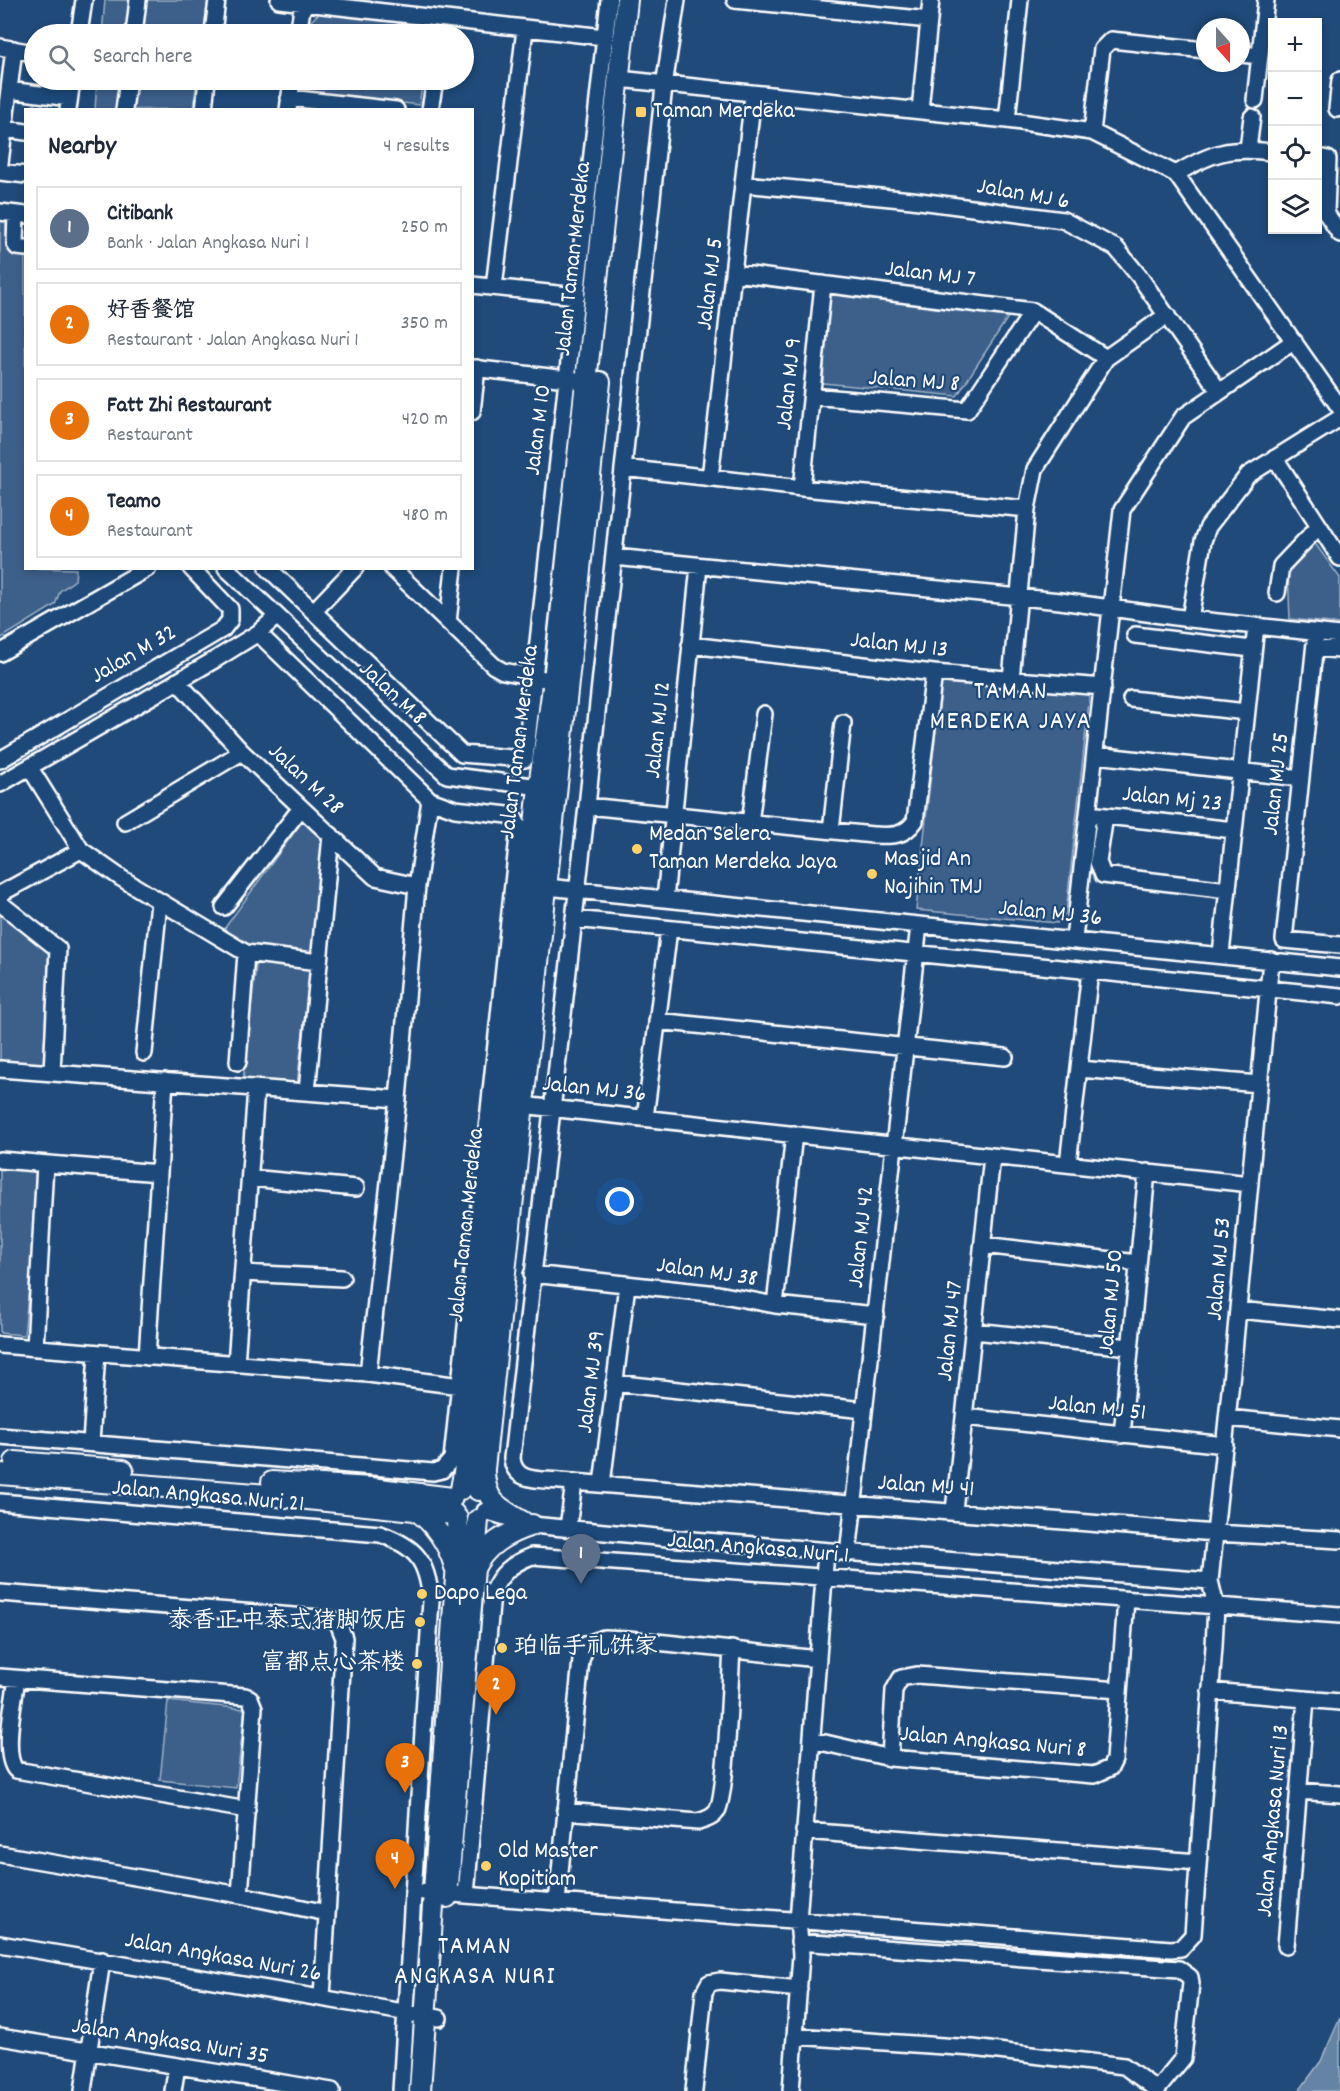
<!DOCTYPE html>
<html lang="en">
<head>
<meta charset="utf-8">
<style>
  body { margin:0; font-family:Dekko,"LXGW WenKai TC",sans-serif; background:#f6f6f7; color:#1f2937 }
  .controls { position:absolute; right:18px; top:18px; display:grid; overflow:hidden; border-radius:0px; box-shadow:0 3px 9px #0003 }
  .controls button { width:54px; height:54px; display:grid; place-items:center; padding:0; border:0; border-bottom:2px solid #e0e1e3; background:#fff; color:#1f2937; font:30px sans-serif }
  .compass { position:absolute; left:1196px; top:18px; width:54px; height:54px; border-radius:50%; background:#fff; box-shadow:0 3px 9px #0003; rotate:159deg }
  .you { position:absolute; left:620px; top:1202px; width:21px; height:21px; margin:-15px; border:4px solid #fff; border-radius:50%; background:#1a73e8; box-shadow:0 0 0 9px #1a73e833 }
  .badge { display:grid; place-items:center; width:39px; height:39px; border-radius:50%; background:#db2777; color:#fff; font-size:20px; font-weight:700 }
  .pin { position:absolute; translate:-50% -50px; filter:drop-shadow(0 2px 3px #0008) }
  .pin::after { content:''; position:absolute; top:32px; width:21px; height:18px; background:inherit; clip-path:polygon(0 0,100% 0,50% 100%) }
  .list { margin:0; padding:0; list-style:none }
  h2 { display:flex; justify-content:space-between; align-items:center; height:78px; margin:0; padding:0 24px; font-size:26px }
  h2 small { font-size:20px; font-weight:400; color:#747a83 }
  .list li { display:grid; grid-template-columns:39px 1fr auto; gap:18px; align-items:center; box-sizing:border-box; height:84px; margin:0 12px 12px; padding:0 12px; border:2px solid #e0e1e3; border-radius:0px }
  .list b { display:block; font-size:22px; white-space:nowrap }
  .list p { margin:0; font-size:20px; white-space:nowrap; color:#747a83 }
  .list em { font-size:20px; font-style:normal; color:#747a83 }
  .icon { flex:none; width:33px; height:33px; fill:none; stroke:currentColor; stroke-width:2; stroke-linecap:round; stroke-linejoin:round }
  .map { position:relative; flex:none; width:1340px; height:2091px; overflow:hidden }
  .search { position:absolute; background:#fff; box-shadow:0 3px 9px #0003; left:24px; top:24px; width:450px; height:66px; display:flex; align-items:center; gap:15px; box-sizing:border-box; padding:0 21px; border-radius:33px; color:#747a83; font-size:22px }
  .panel { position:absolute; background:#fff; box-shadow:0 3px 9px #0003; left:24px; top:108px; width:450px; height:462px; border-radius:0px }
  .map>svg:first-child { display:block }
  .green { fill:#3c618b; stroke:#9eb0c5; stroke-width:1.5 }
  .water { fill:#6583a4; stroke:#a3b5c8; stroke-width:1.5 }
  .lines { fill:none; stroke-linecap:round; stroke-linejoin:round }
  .minor-casing { stroke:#fff; stroke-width:20 }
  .major-casing { stroke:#fff; stroke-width:24 }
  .minor { stroke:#1f4a7a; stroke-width:15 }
  .major { stroke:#1f4a7a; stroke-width:20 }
  .poi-dot { fill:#ffd166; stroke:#1f4a7a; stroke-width:2 }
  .labels { text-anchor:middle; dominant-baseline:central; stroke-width:4.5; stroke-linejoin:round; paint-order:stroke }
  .poi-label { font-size:24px; fill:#fff; stroke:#1f4a7a; text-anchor:start }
  .street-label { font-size:24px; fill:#fff; stroke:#1f4a7a }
  .neighbourhood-label { font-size:26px; letter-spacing:1.5px; fill:#fff; stroke:#1f4a7a }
</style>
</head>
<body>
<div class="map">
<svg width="1340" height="2091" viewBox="0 0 1340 2091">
  <rect width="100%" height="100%" fill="#1f4a7a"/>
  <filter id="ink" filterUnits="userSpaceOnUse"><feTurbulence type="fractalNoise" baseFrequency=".0167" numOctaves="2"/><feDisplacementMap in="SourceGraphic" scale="12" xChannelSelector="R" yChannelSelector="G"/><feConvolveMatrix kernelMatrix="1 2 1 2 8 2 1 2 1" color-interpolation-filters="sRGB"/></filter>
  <g filter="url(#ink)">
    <!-- green -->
    <path class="green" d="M 105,0 L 208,0 L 203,34 L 102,34 Z
      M 322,10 L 430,28 L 429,34 L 309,34 L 310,22 Z
      M 97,80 L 197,80 L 193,109 L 95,110 Z
      M 305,80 L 423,80 L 419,105 L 304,91 Z
      M 0,218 L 6,219 L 7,247 L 17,255 L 25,254 L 26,568 L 76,569 L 75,580 L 60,591 L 55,605 L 0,639 Z
      M 828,292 L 1010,314 L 957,396 L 823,383 Z
      M 1314,542 L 1340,578 L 1340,624 L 1290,619 L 1288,572 Z
      M 942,674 L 1090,693 L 1066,913 L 1057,923 L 916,910 Z
      M 306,816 L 327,836 L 311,952 L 237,944 L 224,929 Z
      M 0,915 L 49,953 L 43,1068 L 0,1064 Z
      M 257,957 L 311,963 L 297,1085 L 243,1080 Z
      M 0,1168 L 41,1172 L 24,1335 L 0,1333 Z
      M 168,1701 L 245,1709 L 236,1788 L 160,1780 Z"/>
    <!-- water -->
    <path class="water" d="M 1340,2018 L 1340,2091 L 1299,2091 L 1321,2061 Z"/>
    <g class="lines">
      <defs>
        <path id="minor" d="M 279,0 L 604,37
          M 677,0 L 664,86 L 587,806 L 512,1458 C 514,1483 540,1479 560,1481 L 1215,1533 L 1340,1540
          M 735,0 L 929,20
          M 79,34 L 84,0
          M 134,34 L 138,0
          M 213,34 L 217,0
          M 298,34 L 303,3
          M 0,47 L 34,53
          M 1241,54 L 1260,56
          M 619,79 L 1007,120 L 1092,132 L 1176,174 L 1340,408
          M 9,90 L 69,98
          M 289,98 L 396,110
          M 1255,100 L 1266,0
          M 1337,109 L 1340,80
          M 68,110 L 72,80
          M 124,110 L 128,80
          M 204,110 L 207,80
          M 288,110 L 292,80
          M 430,110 L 435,80
          M 920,110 L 931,0
          M 1007,120 L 1020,0
          M 5,129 L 26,132
          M 1092,132 L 1102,49 L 1111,40 L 1205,50
          M 1248,149 L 1252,117
          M 1318,157 L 1328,159 L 1326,213 L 1340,234
          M 0,163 L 14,49
          M 0,172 L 26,175
          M 1176,174 C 1212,152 1230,147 1272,152
          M 743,184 L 912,200 L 1063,220 L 1116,248 L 1139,276 L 1219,391
          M 0,212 L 26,215
          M 16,214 L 15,244 L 17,247 L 26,248
          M 735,273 L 1033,311 L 1106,358
          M 472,285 L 577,296
          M 494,287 L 525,29
          M 472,368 L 576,380
          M 812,396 L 967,410 L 1033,311
          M 472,412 L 477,368
          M 1275,458 L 1340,558
          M 623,468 L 802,488 L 1027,509
          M 710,478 L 753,95
          M 802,488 L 823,284
          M 614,557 L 1060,601 L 1190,619 L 1340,635
          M 226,568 L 447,775 L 548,788
          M 268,568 L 462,754 L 525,759 L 609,0
          M 392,568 L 494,666 L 503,671 L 545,679
          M 1277,593 L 1281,566 L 1319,526
          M 314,611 L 355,568
          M 1190,619 L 1203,541 L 1208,527 L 1248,475 L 1340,418
          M 448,622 L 454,568
          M 1316,633 L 1284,940 L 1340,945
          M 1135,635 L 1252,649
          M 690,645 L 934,673 L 1103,687
          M 1315,648 L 1340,650
          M 0,653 L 148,568
          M 1011,679 L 1027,509 L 1035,469 L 1106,358 L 1167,315
          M 177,681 L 242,752 L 375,877 L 417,886
          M 1131,699 L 1246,712
          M 1096,755 L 1300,778
          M 0,760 L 223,629 L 230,620 L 230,609 L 191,568
          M 30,768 L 81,850 L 121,878 L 246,953 L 319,962
          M 0,784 L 216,659 L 258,633 L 276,617
          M 587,806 L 873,835 C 891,836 904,837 915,821 L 934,673
          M 1097,815 L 1234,830
          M 1105,816 L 1098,862 L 1103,875 L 1228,890
          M 125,822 L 242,752
          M 750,823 L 764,714
          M 831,831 L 843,723
          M 537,886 L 1340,968
          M 0,894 L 81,850
          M 665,899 L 699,566
          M 0,903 L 58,949 L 52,1073
          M 224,907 L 301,808
          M 574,919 L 1340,996
          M 1074,939 L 1122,510 L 1183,417 L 1294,341
          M 1221,954 L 1256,626
          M 657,1021 L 1005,1057
          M 144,1053 L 159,902
          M 238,1062 L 246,953
          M 0,1069 L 398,1099
          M 1079,1069 L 1259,1084
          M 307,1092 L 331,835
          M 512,1104 L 1250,1184
          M 645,1118 L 669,929
          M 0,1160 L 159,1173
          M 1068,1164 L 1090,971
          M 250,1178 L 356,1188
          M 983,1245 L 1138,1263
          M 243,1273 L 342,1278
          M 532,1274 L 718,1294 L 775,1305 L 876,1315
          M 775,1305 L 794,1134
          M 1238,1310 L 1340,1320
          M 974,1331 L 1130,1347
          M 0,1345 L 368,1374 L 468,1387
          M 35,1348 L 45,1164
          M 147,1357 L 165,1081
          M 236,1364 L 256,1088
          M 368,1374 L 398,1099 L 417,886 L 430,800
          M 614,1383 L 864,1410
          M 965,1417 L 1225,1445
          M 1227,1418 L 1340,1429
          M 1122,1435 L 1147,1172
          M 0,1436 L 433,1472 L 442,1470 L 452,1459 L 519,827 L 515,819 L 508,815 L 455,809 L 430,800 L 258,633
          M 91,1443 L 97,1353
          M 602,1484 L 627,1285
          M 0,1502 L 380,1534 C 417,1547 427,1561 431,1600 L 401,2091
          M 485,1511 L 532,1525 L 667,1538 L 1210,1581
          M 954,1511 L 992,1156
          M 568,1528 L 574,1482
          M 848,1554 L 919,925
          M 0,1593 L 332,1619 L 338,1623 L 344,1638 L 322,1997
          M 0,1677 L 245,1696 L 250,1698 L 254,1708 L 240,1895
          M 17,1679 C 14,1700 2,1755 16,1770 L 247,1810
          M 1210,1691 L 1340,1702
          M 812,1740 L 890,1758 L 1094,1775 L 1110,1768 L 1114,1760 L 1126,1600
          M 890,1758 L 894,1690 L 901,1678 L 917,1675 L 1119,1690
          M 1298,1791 L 1340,1794
          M 565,1811 L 698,1822 C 705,1820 713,1818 717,1811 C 727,1794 730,1677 732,1649
          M 804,1831 L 1198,1862
          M 0,1854 L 240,1895 L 327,1913
          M 413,1891 L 1171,1949 L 1181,1948 L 1193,1935 L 1214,1646 L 1216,1606 L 1210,1581 L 1233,1362 L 1271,960
          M 466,1895 L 492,1593 C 500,1573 513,1563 532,1556 L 1340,1615
          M 557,1902 L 581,1660 L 587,1644 L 604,1638 L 628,1639 L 818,1659
          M 799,1942 L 1179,1969 L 1190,1977 L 1191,1983 L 1183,2058 L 1156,2091
          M 0,1944 L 439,2018
          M 1286,1946 L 1306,1699
          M 795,2036 L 973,2048 L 1124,2066 L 1157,2090
          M 0,2037 L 332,2091
          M 83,2091 L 102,1960
          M 173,2091 L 177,2066
          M 694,2091 L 704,1992 L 709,1983 L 720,1981 L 799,1989
          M 791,2091 L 801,1955 L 798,1921 L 826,1552"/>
        <path id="major" d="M 15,1462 L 123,1470
          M 484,1472 C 485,1502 499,1508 523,1522
          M 0,1474 L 268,1495 L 454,1514
          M 272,1482 L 371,1488 L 452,1498
          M 461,1489 L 465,1467 L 539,787 L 554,680 L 627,0
          M 478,1490 L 484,1469 L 600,382
          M 415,1509 C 435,1524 448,1542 455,1567
          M 473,1571 C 484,1545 507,1533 532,1525
          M 447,1897 L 478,1520
          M 420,2091 L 458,1549 L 457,1518"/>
      </defs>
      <!-- minor casing -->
      <use href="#minor" class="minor-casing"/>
      <!-- major casing -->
      <use href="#major" class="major-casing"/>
      <!-- minor -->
      <use href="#minor" class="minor"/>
      <!-- major -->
      <use href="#major" class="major"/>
    </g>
  </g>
  <!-- markers -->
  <g class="poi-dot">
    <rect x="635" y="106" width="12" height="12" rx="3"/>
    <circle cx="637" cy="849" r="6"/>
    <circle cx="872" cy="874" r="6"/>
    <circle cx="422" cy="1594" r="6"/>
    <circle cx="420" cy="1622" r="6"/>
    <circle cx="502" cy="1648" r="6"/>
    <circle cx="417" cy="1664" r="6"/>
    <circle cx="486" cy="1866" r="6"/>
  </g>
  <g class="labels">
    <!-- poi labels -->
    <g class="poi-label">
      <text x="653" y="112">Taman Merdeka</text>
      <text x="649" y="835">Medan Selera<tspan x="649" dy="28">Taman Merdeka Jaya</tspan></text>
      <text x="884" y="860">Masjid An<tspan x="884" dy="28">Najihin TMJ</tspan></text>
      <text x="434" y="1594">Dapo Lega</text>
      <text x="408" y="1622" text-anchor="end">泰香正中泰式猪脚饭店</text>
      <text x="514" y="1648">珀临手礼饼家</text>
      <text x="405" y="1664" text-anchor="end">富都点心茶楼</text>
      <text x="498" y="1852">Old Master<tspan x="498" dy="28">Kopitiam</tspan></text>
    </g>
    <!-- street labels -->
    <g class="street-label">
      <text transform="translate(1023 195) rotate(10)">Jalan MJ 6</text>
      <text transform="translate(574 259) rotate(-84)">Jalan Taman Merdeka</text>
      <text transform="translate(930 275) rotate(7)">Jalan MJ 7</text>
      <text transform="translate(711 284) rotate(-83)">Jalan MJ 5</text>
      <text transform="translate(914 382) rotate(4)">Jalan MJ 8</text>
      <text transform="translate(790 384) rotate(-84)">Jalan MJ 9</text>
      <text transform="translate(539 430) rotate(-83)">Jalan M 10</text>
      <text transform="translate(899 646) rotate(6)">Jalan MJ 13</text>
      <text transform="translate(134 655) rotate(-30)">Jalan M 32</text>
      <text transform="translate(392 694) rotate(43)">Jalan M 8</text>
      <text transform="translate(659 730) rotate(-84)">Jalan MJ 12</text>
      <text transform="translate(520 742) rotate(-83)">Jalan Taman Merdeka</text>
      <text transform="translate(305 780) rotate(43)">Jalan M 28</text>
      <text transform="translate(1277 784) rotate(-84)">Jalan MJ 25</text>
      <text transform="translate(1172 800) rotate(6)">Jalan Mj 23</text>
      <text transform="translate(1050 914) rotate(6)">Jalan MJ 36</text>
      <text transform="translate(594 1090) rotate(6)">Jalan MJ 36</text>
      <text transform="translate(467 1225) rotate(-84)">Jalan Taman Merdeka</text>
      <text transform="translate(862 1237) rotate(-84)">Jalan MJ 42</text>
      <text transform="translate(1220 1269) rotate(-85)">Jalan MJ 53</text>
      <text transform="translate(707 1273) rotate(8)">Jalan MJ 38</text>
      <text transform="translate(1112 1302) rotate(-85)">Jalan MJ 50</text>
      <text transform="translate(951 1331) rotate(-84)">Jalan MJ 47</text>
      <text transform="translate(592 1382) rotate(-83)">Jalan MJ 39</text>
      <text transform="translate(1097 1409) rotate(6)">Jalan MJ 51</text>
      <text transform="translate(926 1487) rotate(4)">Jalan MJ 41</text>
      <text transform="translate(208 1497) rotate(5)">Jalan Angkasa Nuri 21</text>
      <text transform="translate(758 1549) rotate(5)">Jalan Angkasa Nuri 1</text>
      <text transform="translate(993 1743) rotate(5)">Jalan Angkasa Nuri 8</text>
      <text transform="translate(1274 1821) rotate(-85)">Jalan Angkasa Nuri 13</text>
      <text transform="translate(223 1958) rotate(10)">Jalan Angkasa Nuri 26</text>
      <text transform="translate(170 2042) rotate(9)">Jalan Angkasa Nuri 35</text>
    </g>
    <!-- neighbourhood labels -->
    <g class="neighbourhood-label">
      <text x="1011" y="692">TAMAN<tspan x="1011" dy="30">MERDEKA JAYA</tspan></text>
      <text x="475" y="1947">TAMAN<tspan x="475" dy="30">ANGKASA NURI</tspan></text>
    </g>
  </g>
</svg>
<div class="controls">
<button>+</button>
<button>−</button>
<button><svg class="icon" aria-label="locate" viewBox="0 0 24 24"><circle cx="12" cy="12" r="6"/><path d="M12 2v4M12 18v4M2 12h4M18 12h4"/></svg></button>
<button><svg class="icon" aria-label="layers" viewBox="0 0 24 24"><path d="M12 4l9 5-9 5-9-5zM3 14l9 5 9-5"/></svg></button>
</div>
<svg class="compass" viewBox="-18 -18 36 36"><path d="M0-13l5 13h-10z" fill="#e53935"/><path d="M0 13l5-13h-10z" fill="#747a83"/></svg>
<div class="you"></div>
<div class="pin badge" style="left:581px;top:1584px;background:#5c6f8a">1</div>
<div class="pin badge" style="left:496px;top:1715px;background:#e8710a">2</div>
<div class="pin badge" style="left:405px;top:1793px;background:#e8710a">3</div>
<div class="pin badge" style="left:395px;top:1889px;background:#e8710a">4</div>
<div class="search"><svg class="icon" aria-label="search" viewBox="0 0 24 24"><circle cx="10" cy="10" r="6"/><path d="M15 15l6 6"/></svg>Search here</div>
<section class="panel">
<h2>Nearby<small>4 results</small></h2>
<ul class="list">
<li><span class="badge" style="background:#5c6f8a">1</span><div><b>Citibank</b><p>Bank · Jalan Angkasa Nuri 1</p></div><em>250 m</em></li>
<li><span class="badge" style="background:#e8710a">2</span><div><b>好香餐馆</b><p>Restaurant · Jalan Angkasa Nuri 1</p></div><em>350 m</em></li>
<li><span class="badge" style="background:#e8710a">3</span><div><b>Fatt Zhi Restaurant</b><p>Restaurant</p></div><em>420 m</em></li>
<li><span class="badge" style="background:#e8710a">4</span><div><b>Teamo</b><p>Restaurant</p></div><em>480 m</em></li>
</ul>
</section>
</div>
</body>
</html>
